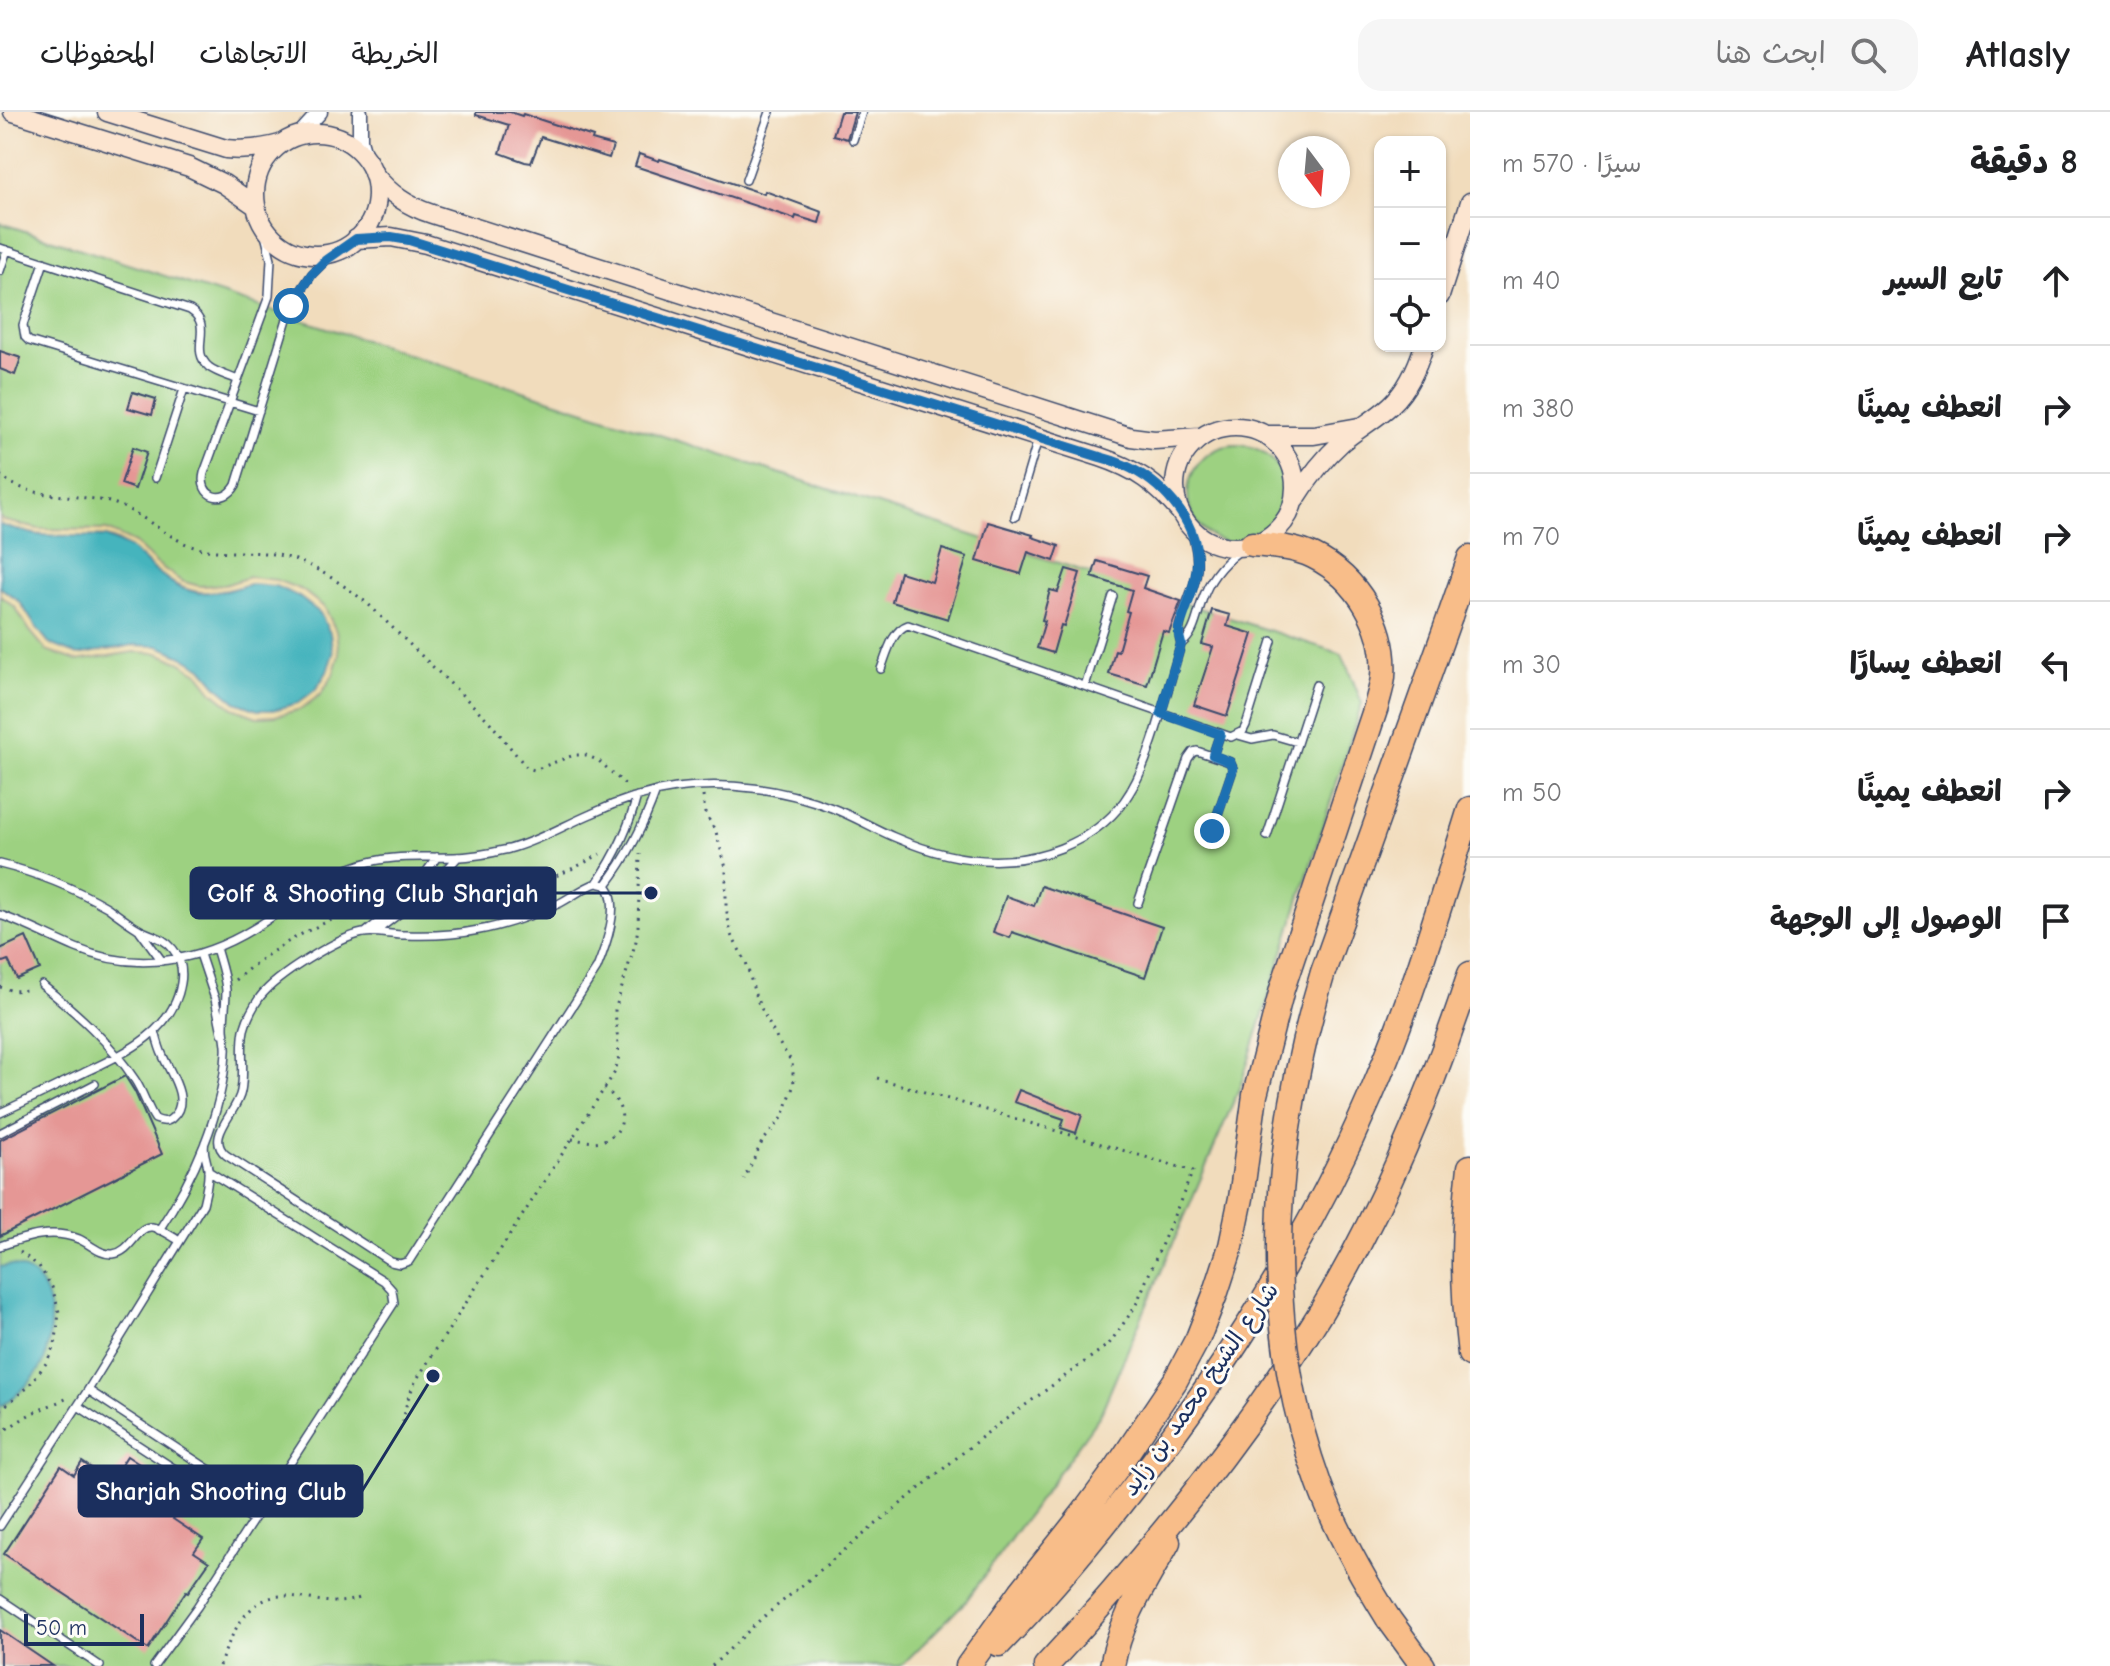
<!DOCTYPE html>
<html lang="ar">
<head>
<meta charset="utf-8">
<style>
  body { margin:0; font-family:"Comic Neue","Playpen Sans Arabic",sans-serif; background:#f6f6f6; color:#202124; direction:rtl }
  .controls { position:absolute; right:24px; top:24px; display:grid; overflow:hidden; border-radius:16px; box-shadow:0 2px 6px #0004 }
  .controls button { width:72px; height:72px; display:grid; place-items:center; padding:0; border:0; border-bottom:2px solid #e0e0e0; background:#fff; color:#202124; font:40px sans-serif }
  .compass { position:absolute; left:1278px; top:24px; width:72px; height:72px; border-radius:50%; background:#fff; box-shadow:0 2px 6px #0004; rotate:164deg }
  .scale { position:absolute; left:24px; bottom:20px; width:120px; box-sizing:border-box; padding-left:8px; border:4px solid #1b2f5e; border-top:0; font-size:22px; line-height:28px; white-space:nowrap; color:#1b2f5e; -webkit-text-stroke:6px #fdfcf7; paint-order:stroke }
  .stop { position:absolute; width:24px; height:24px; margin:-18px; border:6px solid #1f6fb2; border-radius:50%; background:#fff }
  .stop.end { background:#1f6fb2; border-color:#fff; box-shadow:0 2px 8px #0008 }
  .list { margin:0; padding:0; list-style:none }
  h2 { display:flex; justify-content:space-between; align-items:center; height:104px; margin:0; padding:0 32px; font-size:34px }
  h2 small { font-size:26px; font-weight:400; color:#757577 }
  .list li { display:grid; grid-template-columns:52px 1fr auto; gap:24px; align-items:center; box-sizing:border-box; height:128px; padding:0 32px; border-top:2px solid #e0e0e0 }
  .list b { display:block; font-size:30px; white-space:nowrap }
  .list em { font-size:26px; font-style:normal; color:#757577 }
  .icon { flex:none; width:44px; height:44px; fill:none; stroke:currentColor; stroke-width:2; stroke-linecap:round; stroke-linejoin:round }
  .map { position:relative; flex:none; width:1470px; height:1554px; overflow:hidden; direction:ltr }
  header { display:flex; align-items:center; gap:48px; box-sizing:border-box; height:112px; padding:0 40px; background:#fff; border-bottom:2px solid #e0e0e0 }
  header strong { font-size:38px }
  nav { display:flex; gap:44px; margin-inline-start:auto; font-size:28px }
  .search { width:560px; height:72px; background:#f6f6f6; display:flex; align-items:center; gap:20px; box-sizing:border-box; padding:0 28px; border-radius:24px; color:#757577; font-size:30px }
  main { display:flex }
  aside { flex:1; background:#fff }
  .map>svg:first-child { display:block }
  .green { fill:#9dd181; stroke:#5c8070; stroke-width:2 }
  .sand { fill:#eeda9e; stroke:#84847e; stroke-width:2 }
  .water { fill:#45b4bd; stroke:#30728e; stroke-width:2 }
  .building { fill:#e59795 }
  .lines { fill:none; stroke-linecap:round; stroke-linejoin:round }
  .lane-casing { stroke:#3b496c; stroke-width:10 }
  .street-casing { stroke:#3b496c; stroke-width:17 }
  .secondary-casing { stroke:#3b496c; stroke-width:21 }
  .highway-casing { stroke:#3b496c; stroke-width:27 }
  .path { stroke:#3b496c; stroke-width:3; stroke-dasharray:2 6; stroke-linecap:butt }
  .lane { stroke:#fff; stroke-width:7 }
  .street { stroke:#fff; stroke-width:14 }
  .secondary { stroke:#fce5d0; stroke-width:18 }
  .highway { stroke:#f8bd89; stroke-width:24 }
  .highway-bridge-casing { stroke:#3b496c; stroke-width:27; stroke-linecap:butt }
  .highway-bridge { stroke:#f8bd89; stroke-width:24 }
  .route { stroke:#1f6fb2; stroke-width:10 }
  .labels { text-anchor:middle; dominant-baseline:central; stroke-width:6; stroke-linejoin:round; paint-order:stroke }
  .street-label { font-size:24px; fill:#1b2f5e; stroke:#fdfcf7 }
  .leader { fill:none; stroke:#1b2f5e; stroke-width:3 }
  .callout-dot { fill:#1b2f5e; stroke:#fdfcf7; stroke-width:3 }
  .callout { fill:#1b2f5e; stroke:#1b2f5e; stroke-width:3 }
  .callout-label { font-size:26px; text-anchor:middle; font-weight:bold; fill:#fff }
</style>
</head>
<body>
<header>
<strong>Atlasly</strong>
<div class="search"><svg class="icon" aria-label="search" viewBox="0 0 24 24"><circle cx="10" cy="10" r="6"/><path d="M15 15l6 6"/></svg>ابحث هنا</div>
<nav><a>الخريطة</a><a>الاتجاهات</a><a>المحفوظات</a></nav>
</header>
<main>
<aside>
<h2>8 دقيقة<small>سيرًا · 570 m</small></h2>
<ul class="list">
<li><svg class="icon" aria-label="ahead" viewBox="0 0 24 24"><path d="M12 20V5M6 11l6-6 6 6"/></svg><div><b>تابع السير</b></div><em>40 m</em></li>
<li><svg class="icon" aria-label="right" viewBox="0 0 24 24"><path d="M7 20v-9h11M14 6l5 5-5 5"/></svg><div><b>انعطف يمينًا</b></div><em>380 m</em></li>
<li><svg class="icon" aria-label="right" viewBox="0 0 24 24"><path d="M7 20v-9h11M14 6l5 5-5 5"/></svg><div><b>انعطف يمينًا</b></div><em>70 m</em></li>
<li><svg class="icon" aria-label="left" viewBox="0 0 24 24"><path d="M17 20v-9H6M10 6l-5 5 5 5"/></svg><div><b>انعطف يسارًا</b></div><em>30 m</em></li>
<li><svg class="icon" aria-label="right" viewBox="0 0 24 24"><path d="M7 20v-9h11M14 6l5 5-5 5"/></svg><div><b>انعطف يمينًا</b></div><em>50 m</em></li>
<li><svg class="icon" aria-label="arrive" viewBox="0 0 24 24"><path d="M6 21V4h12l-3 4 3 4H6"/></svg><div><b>الوصول إلى الوجهة</b></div></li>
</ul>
</aside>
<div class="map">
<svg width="1470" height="1554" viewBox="0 0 1470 1554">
  <rect width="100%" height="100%" fill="#fdfcf7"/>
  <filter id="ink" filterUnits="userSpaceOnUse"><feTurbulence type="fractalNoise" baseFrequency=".0125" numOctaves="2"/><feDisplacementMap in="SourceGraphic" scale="16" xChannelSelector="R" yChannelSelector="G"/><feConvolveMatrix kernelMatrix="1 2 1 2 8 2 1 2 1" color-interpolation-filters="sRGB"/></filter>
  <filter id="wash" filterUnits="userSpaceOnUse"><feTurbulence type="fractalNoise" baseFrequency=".006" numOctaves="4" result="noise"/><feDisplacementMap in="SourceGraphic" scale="32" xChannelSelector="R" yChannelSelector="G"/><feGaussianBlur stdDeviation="1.8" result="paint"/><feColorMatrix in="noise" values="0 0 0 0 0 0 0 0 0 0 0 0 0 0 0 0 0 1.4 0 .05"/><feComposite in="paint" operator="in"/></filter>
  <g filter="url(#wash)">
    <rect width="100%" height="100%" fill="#f1dcbc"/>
    <!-- green -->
    <path class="green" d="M 0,111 L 1342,542 L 1362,591 L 1241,972 L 1100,1303 L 966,1489 L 901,1554 L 0,1554 Z
      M1188 382a49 49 0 1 1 98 0a49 49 0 1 1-98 0Z"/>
    <!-- sand -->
    <path class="sand" d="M 0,406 L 5,409 L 38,417 L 107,418 L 135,431 L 156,451 L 181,469 L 199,474 L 225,473 L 249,465 L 276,468 L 302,478 L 325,496 L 336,519 L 339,543 L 333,563 L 321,582 L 301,597 L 275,604 L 257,605 L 233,596 L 213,580 L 198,561 L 179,550 L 158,541 L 134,540 L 77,549 L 46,538 L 30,519 L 15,495 L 0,483 L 0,475 L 20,490 L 36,515 L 50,532 L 109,538 L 133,533 L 159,534 L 182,544 L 202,556 L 218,575 L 236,590 L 258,598 L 250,472 C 207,486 182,484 148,452 C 136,441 123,429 107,425 C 96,423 81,426 70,425 C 46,425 25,421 3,415 L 0,413 Z"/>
    <!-- water -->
    <path class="water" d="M 0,413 L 37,423 L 106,425 L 132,437 L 152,456 L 178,475 L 198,481 L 226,479 L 250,472 L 275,474 L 298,484 L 320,501 L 330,521 L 333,542 L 327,560 L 316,577 L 298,591 L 274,598 L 258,598 L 236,590 L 218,575 L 202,556 L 182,544 L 159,534 L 133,533 L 78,543 L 50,532 L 36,515 L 20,490 L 0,475 Z
      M 10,1153 C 50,1159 54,1201 48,1233 C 46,1238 46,1246 43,1251 C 34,1269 16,1285 0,1295 L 0,1155 Z"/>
    <g id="blocks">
      <!-- building -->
      <path class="building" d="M 476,0 L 510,0 L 522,4 L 523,2 L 593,25 L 592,28 L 613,34 L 609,46 L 541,25 L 531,51 L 525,50 L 500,41 L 509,13 L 476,3 Z
        M 840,0 L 855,0 L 847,27 L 833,23 Z
        M 639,42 L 659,49 L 660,47 L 764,82 L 765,79 L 822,100 L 819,111 L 796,104 L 795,107 L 635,54 Z
        M 0,239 L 21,246 L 15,263 L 0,257 Z
        M 133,280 L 156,287 L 152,303 L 128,296 Z
        M 133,335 L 147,340 L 135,377 L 121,372 Z
        M 988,410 L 1033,423 L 1032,425 L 1059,434 L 1054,449 L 1028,440 L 1021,462 L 977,449 Z
        M 942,437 L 967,445 L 948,507 L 892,490 L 900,460 L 932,470 Z
        M 1097,449 L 1147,464 L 1143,476 L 1181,489 L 1169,521 L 1163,519 L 1147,573 L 1109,562 L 1115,538 L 1118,539 L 1129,500 L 1126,499 L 1132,478 L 1092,465 Z
        M 1066,457 L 1080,461 L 1064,514 L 1061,513 L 1053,541 L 1037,536 L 1045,509 L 1042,508 L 1050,478 L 1058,480 Z
        M 1212,498 L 1230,503 L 1227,514 L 1253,522 L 1227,604 L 1194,593 L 1213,535 L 1202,532 Z
        M 1041,774 L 1162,815 L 1145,865 L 1012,820 L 1010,826 L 993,820 L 1006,784 L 1034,794 Z
        M 26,825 L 40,857 L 17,867 L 8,848 L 0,851 L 0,837 Z
        M 125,964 L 135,980 L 162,1042 L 0,1124 L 0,1028 Z
        M 1019,978 L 1082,1003 L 1076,1021 L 1061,1016 L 1064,1007 L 1014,990 Z
        M 127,1344 L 188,1384 L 173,1407 L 203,1427 L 194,1440 L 209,1450 L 188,1480 L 186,1479 L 148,1537 L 4,1442 L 61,1354 L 74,1363 L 82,1350 L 111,1369 Z
        M 0,1518 L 53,1554 L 0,1554 Z"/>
    </g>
  </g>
  <g filter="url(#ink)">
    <use href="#blocks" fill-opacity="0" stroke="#3b496c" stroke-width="2"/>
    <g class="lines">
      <defs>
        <path id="lane" d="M 853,28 L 862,0
          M 746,68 L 770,0
          M 262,111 L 271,147 L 269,184 L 204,361 C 198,385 224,394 236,373 L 291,194 L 312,162 L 326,148 L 341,137
          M 0,136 L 190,198 C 215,214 188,237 209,255 C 217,261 229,264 238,268
          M 44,150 L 23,213 L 25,225 L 29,229 L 259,299
          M 0,159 L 7,138
          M 155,366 L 184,277
          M 1015,405 L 1038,327
          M 1181,532 C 1197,521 1197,498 1205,481 C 1213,461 1228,446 1246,434
          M 881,557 C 887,542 892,518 908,513 L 1231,625 L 1243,619 L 1246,613 L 1272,529
          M 1085,574 L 1113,484
          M 1238,623 L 1252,627 L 1273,623 L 1297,630
          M 1213,643 L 1220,622
          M 1267,724 L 1316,573
          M 0,752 C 37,761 74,776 107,795 C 117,802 127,810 137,816 C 149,824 163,824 173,837 C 181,847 183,859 181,871 C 173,923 118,944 77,964 C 51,977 26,989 0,1001
          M 597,771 L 606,773 C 622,792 605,836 597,856 L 409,1149 L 400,1152 L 391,1150 L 226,1043 C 204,1025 238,1000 241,979 C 245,959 240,938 244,918 C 247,907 253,895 260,885 C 276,864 337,826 363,821 C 377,819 391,823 405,823 C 430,824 454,823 479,818 C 507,813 534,803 560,791 C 572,785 584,775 597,771 Z
          M 597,771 C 616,743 629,716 637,684
          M 606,773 C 628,744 644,713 656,679
          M 1138,791 L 1188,647 L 1193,640 L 1197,639 L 1230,650 L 1233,657 L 1212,719
          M 0,803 C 26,812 50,825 76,836 C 135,861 199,850 253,817 C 289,796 318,766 359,753 C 391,742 421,746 454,745 C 473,745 491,741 509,737 C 538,729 563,714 591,702 C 618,689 646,680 676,676 C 728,669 783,677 832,696 C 853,704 873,716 894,725 C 947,748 1006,758 1061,736 C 1120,712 1138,675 1156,618 C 1165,589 1173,560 1181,532 C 1174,510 1192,485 1196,464 C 1199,446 1195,430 1189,413
          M 140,819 L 162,849
          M 375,820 L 425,782 L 458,745
          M 365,821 L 407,787 L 437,745
          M 200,842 L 215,887 L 222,921
          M 42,873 C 76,900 111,931 135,968 C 143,980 147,995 155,1007 C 162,1010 168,1011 173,1005 C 191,988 170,961 163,944 C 159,936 157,927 155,919
          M 0,1021 L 95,972
          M 159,1118 C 193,1067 223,1001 226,940 C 227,932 224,924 224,915 C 224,903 226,891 226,878 C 225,864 220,850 216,836
          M 0,1134 C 26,1125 52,1116 79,1127 C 90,1132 100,1143 113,1142 C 132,1140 137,1113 152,1115 C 161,1116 172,1125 180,1129
          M 88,1278 L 263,1393
          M 78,1294 L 253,1408
          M 0,1414 L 88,1278 L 203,1092 C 206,1080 209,1069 208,1057 C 207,1047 202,1040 205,1030
          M 0,1487 L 100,1554
          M 154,1554 L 197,1495 L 394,1191 L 392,1178 L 384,1169 L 208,1059"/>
        <path id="street" d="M 360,0 L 360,28 L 365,45
          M 299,23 L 320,0"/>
        <path id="secondary" d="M 13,0 L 189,55 L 224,72 L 256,94
          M 107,0 L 226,37 C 246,39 262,37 280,32
          M255 82a61 61 0 1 1 122 0a61 61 0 1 1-122 0Z
          M 373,61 C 390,82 407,94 432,102 L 1131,325 L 1154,328 L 1200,325
          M 356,127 L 391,125 L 426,132 L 1100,345 C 1136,357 1156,371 1181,401
          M 1440,184 L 1470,90
          M1175 375a60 60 0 1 1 120 0a60 60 0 1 1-120 0Z
          M 1266,323 L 1314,323 L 1359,315
          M 1295,388 C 1308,367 1323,347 1342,330 C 1357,317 1376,307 1391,293 C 1408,277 1417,256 1424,234"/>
        <path id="highway" d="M 1450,504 L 1470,446
          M 1470,1055 C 1462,1122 1462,1175 1470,1242
          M 1388,1506 L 1423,1554
          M 999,1532 C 1047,1483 1091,1430 1133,1376 C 1228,1254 1310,1125 1371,983 C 1411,890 1440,793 1470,697
          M 968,1554 L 1021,1480 L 1082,1403 L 1116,1357 L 1175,1269 L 1198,1226 L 1216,1180 L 1231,1134 L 1241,1086 L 1255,983 L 1282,877 L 1376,595 C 1378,586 1382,575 1383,565 C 1387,515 1358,466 1313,444 C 1294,435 1273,434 1252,432
          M 1046,1554 C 1148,1444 1243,1327 1321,1200 C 1384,1095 1432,978 1470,862
          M 1112,1554 C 1120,1508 1146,1470 1168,1430"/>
      </defs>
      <!-- lane casing -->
      <use href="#lane" class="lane-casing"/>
      <!-- street casing -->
      <use href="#street" class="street-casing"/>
      <!-- secondary casing -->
      <use href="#secondary" class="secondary-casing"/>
      <!-- highway casing -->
      <use href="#highway" class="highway-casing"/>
      <!-- path -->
      <path class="path" d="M 0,363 C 28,388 70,381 105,389 C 137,396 161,422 191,434 C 214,442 241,439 264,441 C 303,444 337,468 367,491 L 488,608 L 527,656 L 534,658 L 574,643 L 586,643 L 599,649 L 629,676
        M 703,684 L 705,701 L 716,720 L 726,756 L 726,795 L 731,823 L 746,850 L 756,886 L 779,931 L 792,950 L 794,972 L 783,1005 L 762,1030 L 744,1067
        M 432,791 C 491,788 549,772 600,742
        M 235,868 C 276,833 325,805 379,793
        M 0,875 L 13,879 L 31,878
        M 572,1027 C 582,1028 594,1032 604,1028 C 632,1017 623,990 604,976
        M 0,1298 L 27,1276 L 47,1250 L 56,1229 L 59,1200 L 52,1175 L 39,1154 L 20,1140
        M 403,1310 L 407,1289 L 415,1270 L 615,960 L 619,944 L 615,898 L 636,829 L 638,815 L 640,742
        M 0,1321 L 32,1301 L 68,1286
        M 219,1554 C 232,1522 247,1482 287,1484 C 316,1486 330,1495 360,1486
        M 712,1554 L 761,1507 L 983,1324 L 1109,1232 L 1135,1195 L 1193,1059 L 877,966"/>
      <!-- lane -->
      <use href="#lane" class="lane"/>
      <!-- street -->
      <use href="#street" class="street"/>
      <!-- secondary -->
      <use href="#secondary" class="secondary"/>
      <!-- highway -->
      <use href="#highway" class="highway"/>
      <defs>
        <path id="highway-bridge" d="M 1388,1506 C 1361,1463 1336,1419 1319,1372 C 1258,1205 1273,1027 1323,860 L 1450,504"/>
      </defs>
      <!-- highway-bridge casing -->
      <use href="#highway-bridge" class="highway-bridge-casing"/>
      <!-- highway-bridge -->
      <use href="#highway-bridge" class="highway-bridge"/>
    </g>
  </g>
  <g class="lines" filter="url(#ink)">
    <!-- route -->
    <path class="route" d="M 291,194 L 312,162 L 326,148 L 356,127 L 391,125 L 409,128 L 1100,345 C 1108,347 1117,350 1124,353 C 1160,369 1197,407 1197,449 C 1197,471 1186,495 1179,516 L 1179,524 L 1181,532 L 1161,601 L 1220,622 L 1213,643 L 1230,650 L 1233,657 L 1212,719"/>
  </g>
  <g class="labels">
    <!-- street labels -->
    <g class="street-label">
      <text transform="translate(1200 1277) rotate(-55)">شارع الشيخ محمد بن زايد</text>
    </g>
  </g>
  <!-- callouts -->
  <path class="leader" d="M651 781L555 781M433 1264L362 1379"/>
  <g class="callout-dot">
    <circle cx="651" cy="781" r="8"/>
    <circle cx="433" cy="1264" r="8"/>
  </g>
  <g class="callout">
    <rect x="191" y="756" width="364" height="50" rx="8"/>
    <rect x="79" y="1354" width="283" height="50" rx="8"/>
  </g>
  <g class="callout-label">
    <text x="373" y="790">Golf &amp; Shooting Club Sharjah</text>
    <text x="221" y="1388">Sharjah Shooting Club</text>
  </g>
</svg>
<div class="controls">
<button>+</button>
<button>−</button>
<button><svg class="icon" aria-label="locate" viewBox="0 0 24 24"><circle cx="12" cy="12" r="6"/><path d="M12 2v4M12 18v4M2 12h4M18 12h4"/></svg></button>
</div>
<svg class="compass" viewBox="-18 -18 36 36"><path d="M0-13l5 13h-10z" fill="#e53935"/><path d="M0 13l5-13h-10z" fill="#757577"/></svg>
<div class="scale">50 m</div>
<div class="stop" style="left:291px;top:194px"></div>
<div class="stop end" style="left:1212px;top:719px"></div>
</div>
</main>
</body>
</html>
